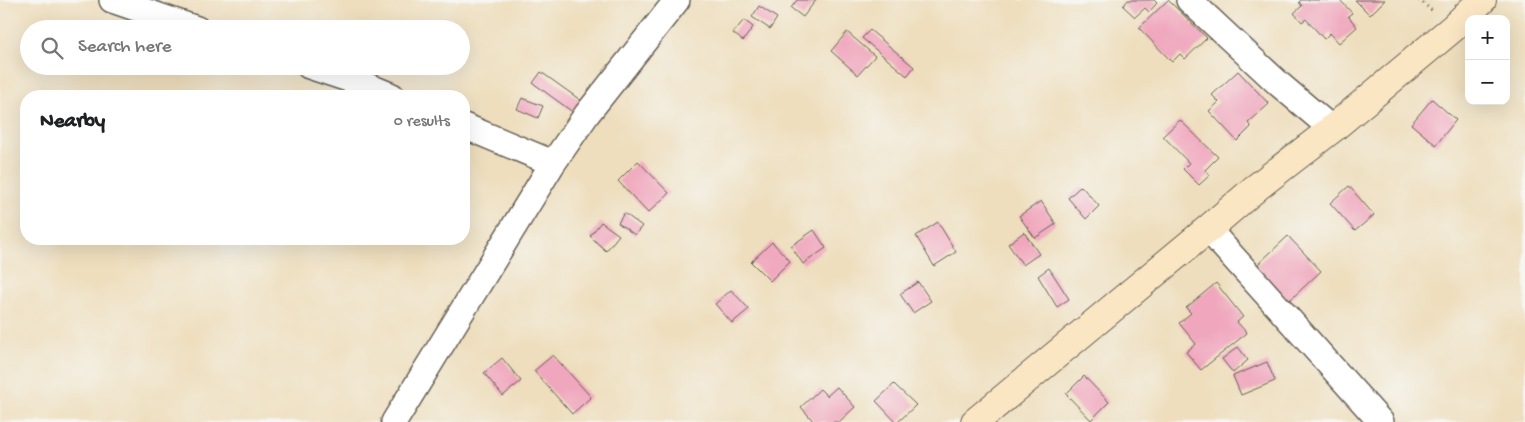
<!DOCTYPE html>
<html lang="en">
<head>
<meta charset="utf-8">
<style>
  body { margin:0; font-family:"Gochi Hand",sans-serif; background:#f2f2f2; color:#202124 }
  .controls { position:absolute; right:15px; top:15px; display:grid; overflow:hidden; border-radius:10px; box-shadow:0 5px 20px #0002 }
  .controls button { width:45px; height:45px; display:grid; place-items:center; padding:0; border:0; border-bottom:1px solid #e0e0e0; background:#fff; color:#202124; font:25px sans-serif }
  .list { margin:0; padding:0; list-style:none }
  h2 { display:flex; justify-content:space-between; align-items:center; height:65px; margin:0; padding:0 20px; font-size:21px }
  h2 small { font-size:16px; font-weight:400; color:#757577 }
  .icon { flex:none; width:28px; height:28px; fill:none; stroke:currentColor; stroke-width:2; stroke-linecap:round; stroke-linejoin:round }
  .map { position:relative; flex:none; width:1525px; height:422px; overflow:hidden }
  .search { position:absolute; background:#fff; box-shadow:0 5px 20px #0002; left:20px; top:20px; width:450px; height:55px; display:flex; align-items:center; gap:12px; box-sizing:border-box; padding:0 18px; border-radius:28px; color:#757577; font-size:19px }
  .panel { position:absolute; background:#fff; box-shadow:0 5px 20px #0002; left:20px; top:90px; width:450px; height:155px; border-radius:20px }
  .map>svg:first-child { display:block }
  .building { fill:#f0a7bd }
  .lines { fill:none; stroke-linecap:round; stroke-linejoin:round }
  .minor-casing { stroke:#666054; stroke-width:28 }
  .secondary-casing { stroke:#666054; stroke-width:30 }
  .path { stroke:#666054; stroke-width:3; stroke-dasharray:1 4; stroke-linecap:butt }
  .minor { stroke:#fff; stroke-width:25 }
  .secondary { stroke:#fbe6c4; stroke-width:28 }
</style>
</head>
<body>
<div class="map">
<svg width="1525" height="422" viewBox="0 0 1525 422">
  <rect width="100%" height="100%" fill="#f6f6f2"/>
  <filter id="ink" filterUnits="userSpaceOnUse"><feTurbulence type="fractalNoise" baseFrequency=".02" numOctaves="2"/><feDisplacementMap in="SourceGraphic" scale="10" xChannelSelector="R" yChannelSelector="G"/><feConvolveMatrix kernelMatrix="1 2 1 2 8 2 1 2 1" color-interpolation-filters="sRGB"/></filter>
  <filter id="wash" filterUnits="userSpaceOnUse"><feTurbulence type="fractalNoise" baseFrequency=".0096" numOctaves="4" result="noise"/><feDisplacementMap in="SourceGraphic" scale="20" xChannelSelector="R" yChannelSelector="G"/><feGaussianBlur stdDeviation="1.12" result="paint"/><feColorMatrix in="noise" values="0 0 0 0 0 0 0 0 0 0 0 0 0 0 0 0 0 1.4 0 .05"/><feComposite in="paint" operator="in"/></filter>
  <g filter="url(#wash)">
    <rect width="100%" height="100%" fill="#eedebd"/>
    <g id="blocks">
      <!-- building -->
      <path class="building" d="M 797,0 L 816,0 L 803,17 L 791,8 Z
        M 1128,0 L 1154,0 L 1157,3 L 1149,12 L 1145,8 L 1135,17 L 1123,6 Z
        M 1168,0 L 1207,38 L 1185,59 L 1180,54 L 1172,62 L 1139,28 Z
        M 1301,0 L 1340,0 L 1352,13 L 1348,16 L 1357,27 L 1339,43 L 1330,33 L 1324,39 L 1306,19 L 1302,22 L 1294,13 L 1302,6 L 1299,2 Z
        M 1355,0 L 1385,0 L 1370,15 Z
        M 759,6 L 777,18 L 770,29 L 752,17 Z
        M 744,20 L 753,27 L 743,41 L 733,33 Z
        M 870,30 L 914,67 L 907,76 L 862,38 Z
        M 847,32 L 875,56 L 858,75 L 831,51 Z
        M 1238,71 L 1269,104 L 1248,123 L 1251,127 L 1237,141 L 1209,111 L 1219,102 L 1212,95 Z
        M 541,72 L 583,102 L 574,113 L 533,83 Z
        M 522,98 L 543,106 L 538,118 L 517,109 Z
        M 1432,99 L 1456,120 L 1436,145 L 1411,124 Z
        M 1180,120 L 1218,157 L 1205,170 L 1210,175 L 1199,185 L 1183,169 L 1189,163 L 1163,136 Z
        M 638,161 L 669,193 L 648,213 L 618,181 Z
        M 1081,186 L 1099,206 L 1086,219 L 1068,198 Z
        M 1349,186 L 1374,215 L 1355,231 L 1330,203 Z
        M 1041,201 L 1056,224 L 1035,238 L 1019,216 Z
        M 624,213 L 642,226 L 635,235 L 618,223 Z
        M 601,222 L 619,235 L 606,251 L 590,236 Z
        M 938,222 L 956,252 L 934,266 L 916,236 Z
        M 814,230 L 826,248 L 803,264 L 791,246 Z
        M 1024,232 L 1039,254 L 1023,265 L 1008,244 Z
        M 1288,236 L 1321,271 L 1289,301 L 1256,266 Z
        M 772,242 L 790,261 L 770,281 L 751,262 Z
        M 1049,268 L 1069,299 L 1057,307 L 1038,276 Z
        M 918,282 L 931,301 L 913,313 L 900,294 Z
        M 1216,283 L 1243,317 L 1237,322 L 1247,333 L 1201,370 L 1186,352 L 1196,344 L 1179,323 L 1191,313 L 1186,308 Z
        M 731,290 L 749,309 L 732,323 L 715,304 Z
        M 1238,347 L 1248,360 L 1233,373 L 1222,359 Z
        M 553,355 L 591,397 L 572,414 L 534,371 Z
        M 502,358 L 521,381 L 503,396 L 484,373 Z
        M 1267,362 L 1275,381 L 1241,395 L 1233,376 Z
        M 1084,376 L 1109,402 L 1091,420 L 1066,394 Z
        M 894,384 L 916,405 L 898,422 L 896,422 L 876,401 Z
        M 837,387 L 855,407 L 839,422 L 814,422 L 801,407 L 820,389 L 827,396 Z"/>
    </g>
  </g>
  <g filter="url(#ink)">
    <use href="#blocks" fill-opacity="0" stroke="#666054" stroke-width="1"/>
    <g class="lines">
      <defs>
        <path id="minor" d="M 112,0 L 197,29
          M 1189,0 L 1279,84 L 1332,129
          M 309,66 L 363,84 L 392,96
          M 464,126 L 553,163
          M 1208,229 L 1381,422
          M 394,422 L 553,163 L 587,114 L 677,0"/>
        <path id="secondary" d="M 975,422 L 1208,229 L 1257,187 L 1332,129 L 1453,28 L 1482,0"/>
      </defs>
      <!-- minor casing -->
      <use href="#minor" class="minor-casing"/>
      <!-- secondary casing -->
      <use href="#secondary" class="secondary-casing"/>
      <!-- path -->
      <path class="path" d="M 1419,0 L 1434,12"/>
      <!-- minor -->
      <use href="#minor" class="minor"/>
      <!-- secondary -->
      <use href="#secondary" class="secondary"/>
    </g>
  </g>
</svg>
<div class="controls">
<button>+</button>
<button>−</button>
</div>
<div class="search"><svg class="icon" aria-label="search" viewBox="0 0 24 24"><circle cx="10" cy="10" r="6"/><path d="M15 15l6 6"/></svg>Search here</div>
<section class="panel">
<h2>Nearby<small>0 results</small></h2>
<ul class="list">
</ul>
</section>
</div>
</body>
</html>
